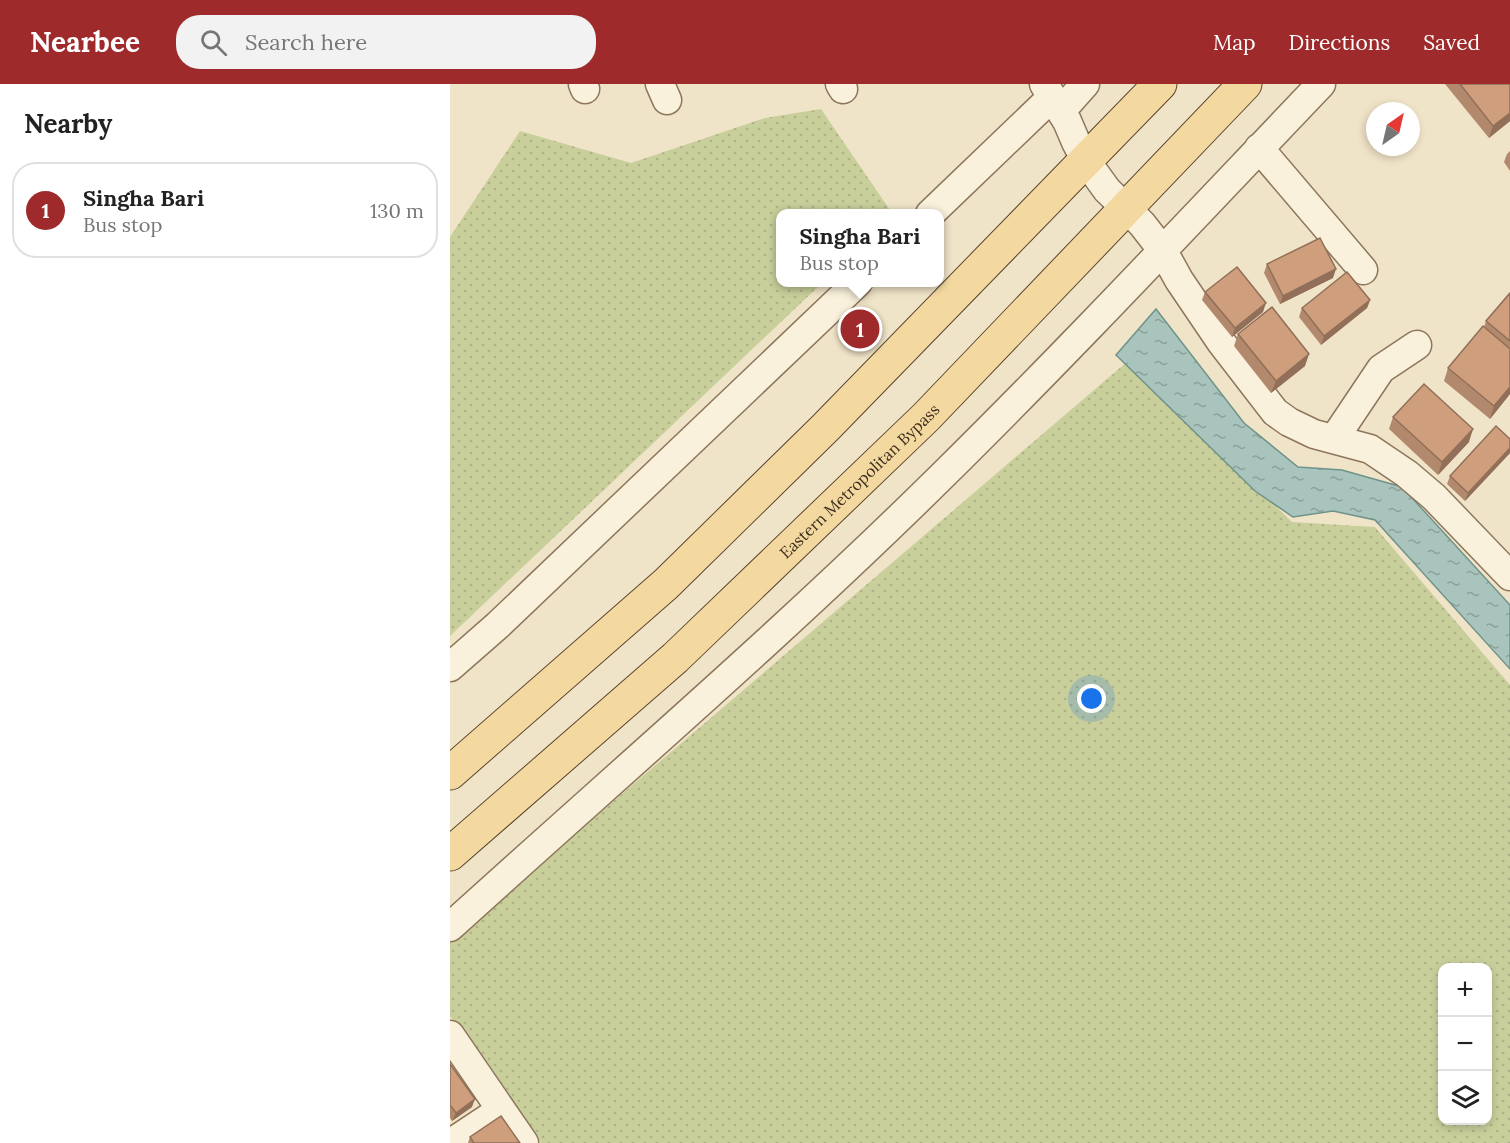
<!DOCTYPE html>
<html lang="en">
<head>
<meta charset="utf-8">
<style>
  body { margin:0; font-family:Lora,serif; background:#f2f2f2; color:#222 }
  .controls { position:absolute; right:18px; bottom:18px; display:grid; overflow:hidden; border-radius:12px; box-shadow:0 3px 9px #0003 }
  .controls button { width:54px; height:54px; display:grid; place-items:center; padding:0; border:0; border-bottom:2px solid #e0e0e0; background:#fff; color:#222; font:30px sans-serif }
  .compass { position:absolute; left:916px; top:18px; width:54px; height:54px; border-radius:50%; background:#fff; box-shadow:0 3px 9px #0003; rotate:34deg }
  .you { position:absolute; left:642px; top:615px; width:21px; height:21px; margin:-15px; border:4px solid #fff; border-radius:50%; background:#1a73e8; box-shadow:0 0 0 9px #1a73e833 }
  .badge { display:grid; place-items:center; width:39px; height:39px; border-radius:50%; background:#9e2a2b; color:#fff; font-size:20px; font-weight:700 }
  .pin { position:absolute; translate:-50% -50%; border:3px solid #fff; box-shadow:0 2px 6px #0006 }
  .popup { position:absolute; left:326px; top:125px; width:168px; height:78px; box-sizing:border-box; display:grid; place-content:center; border-radius:12px; background:#fff; filter:drop-shadow(0 2px 4px #0005); font-size:20px; white-space:nowrap; color:#767676 }
  .popup b { font-size:22px; color:#222 }
  .popup::after { content:''; position:absolute; left:50%; top:100%; margin-left:-12px; border:12px solid transparent; border-top-color:#fff }
  .list { margin:0; padding:0; list-style:none }
  h2 { display:flex; justify-content:space-between; align-items:center; height:78px; margin:0; padding:0 24px; font-size:26px }
  h2 small { font-size:20px; font-weight:400; color:#767676 }
  .list li { display:grid; grid-template-columns:39px 1fr auto; gap:18px; align-items:center; box-sizing:border-box; height:96px; margin:0 12px 12px; padding:0 12px; border:2px solid #e0e0e0; border-radius:24px }
  .list b { display:block; font-size:22px; white-space:nowrap }
  .list p { margin:0; font-size:20px; white-space:nowrap; color:#767676 }
  .list em { font-size:20px; font-style:normal; color:#767676 }
  .icon { flex:none; width:33px; height:33px; fill:none; stroke:currentColor; stroke-width:2; stroke-linecap:round; stroke-linejoin:round }
  .map { position:relative; flex:none; width:1060px; height:1059px; overflow:hidden }
  header { display:flex; align-items:center; gap:36px; box-sizing:border-box; height:84px; padding:0 30px; background:#9e2a2b; color:#fff }
  header strong { font-size:28px }
  nav { display:flex; gap:33px; margin-inline-start:auto; font-size:21px }
  .search { width:420px; height:54px; background:#f2f2f2; display:flex; align-items:center; gap:15px; box-sizing:border-box; padding:0 21px; border-radius:24px; color:#767676; font-size:22px }
  main { display:flex }
  aside { flex:1; background:#fff }
  .map>svg:first-child { display:block }
  .grass { fill:url(#grass-dots); fill-rule:evenodd }
  .water { fill:url(#water-ripples); stroke:#6f938a; stroke-width:1.5 }
  .lines { fill:none; stroke-linecap:round; stroke-linejoin:round }
  .minor-casing { stroke:#8d765c; stroke-width:31 }
  .major-casing { stroke:#5b4430; stroke-width:35 }
  .minor { stroke:#faf1dc; stroke-width:28 }
  .major { stroke:#f3d9a0; stroke-width:33 }
  .wall { fill:#b2896c }
  .shaded-wall { fill:#916f58 }
  .building { fill:#cf9f7d; stroke:#916f58; stroke-width:1.5 }
  .labels { text-anchor:middle; dominant-baseline:central; stroke-width:4.5; stroke-linejoin:round; paint-order:stroke }
  .street-label { font-size:16px; fill:#3d2e20; stroke:#f7eed8 }
</style>
</head>
<body>
<header>
<strong>Nearbee</strong>
<div class="search"><svg class="icon" aria-label="search" viewBox="0 0 24 24"><circle cx="10" cy="10" r="6"/><path d="M15 15l6 6"/></svg>Search here</div>
<nav><a>Map</a><a>Directions</a><a>Saved</a></nav>
</header>
<main>
<aside>
<h2>Nearby<small></small></h2>
<ul class="list">
<li><span class="badge">1</span><div><b>Singha Bari</b><p>Bus stop</p></div><em>130 m</em></li>
</ul>
</aside>
<div class="map">
<svg width="1060" height="1059" viewBox="0 0 1060 1059">
  <defs>
    <pattern id="grass-dots" width="8" height="8" patternUnits="userSpaceOnUse" patternTransform="scale(1.5)"><rect width="8" height="8" fill="#c9cf9b"/><path d="M2 2h.1M6 6h.1" fill="none" stroke="#aeb285" stroke-width="1.8" stroke-linecap="round"/></pattern>
    <pattern id="water-ripples" width="26" height="14" patternUnits="userSpaceOnUse" patternTransform="scale(1.5)"><rect width="26" height="14" fill="#a9c4bc"/><path d="M2 4q2-2 4 0t4 0M15 11q2-2 4 0t4 0" fill="none" stroke="#8ba098"/></pattern>
  </defs>
  <rect width="100%" height="100%" fill="#f0e4c8"/>
  <!-- grass -->
  <path class="grass" d="M 371,25 L 442,129 L 330,130 L 330,198 L 372,199 L 0,552 L 0,153 L 70,47 L 181,79 L 315,34 Z
    M 678,277 L 842,438 L 925,443 L 1060,601 L 1060,1059 L 91,1059 L 0,932 L 0,857 ZM 992,884 L 1038,884 L 1038,1036 L 992,1036 Z"/>
  <!-- water -->
  <path class="water" d="M 706,225 L 794,339 L 848,383 L 892,386 L 952,403 L 1060,521 L 1060,585 L 925,436 L 883,427 L 843,433 L 805,407 L 666,271 Z"/>
  <g class="lines">
    <defs>
      <path id="minor" d="M 133,0 L 135,5
        M 210,0 L 217,16
        M 390,0 L 393,5
        M 594,0 L 617,37 L 626,58 L 636,77 L 657,106 L 692,140 L 713,167 L 729,196 L 771,258 L 825,328 L 839,338 L 864,350 L 920,365 L 957,390 L 984,413 L 1060,492
        M 611,27 L 635,0
        M 809,64 L 913,186
        M 480,130 L 602,13
        M 884,355 L 931,285 L 967,261
        M 0,583 L 48,541 L 408,198
        M 0,843 C 164,694 332,550 490,394 C 620,266 745,132 871,0
        M 0,951 L 74,1059
        M 1,1059 L 51,1026"/>
      <g id="major">
        <path d="M 0,689 L 216,500 L 375,344 L 710,0"/>
        <path id="s1" d="M 0,770 L 225,574 L 476,333 L 795,0"/>
      </g>
    </defs>
    <!-- minor casing -->
    <use href="#minor" class="minor-casing"/>
    <!-- major casing -->
    <use href="#major" class="major-casing"/>
    <!-- minor -->
    <use href="#minor" class="minor"/>
    <!-- major -->
    <use href="#major" class="major"/>
  </g>
  <!-- wall -->
  <path class="wall" d="M 995,0 L 1060,0 L 1060,37 L 1039,54 Z
    M 1060,67 L 1060,87 L 1054,78 L 1057,70 Z
    M 817,180 L 883,194 L 830,220 L 814,189 Z
    M 755,208 L 813,228 L 782,253 L 752,216 Z
    M 1060,209 L 1060,310 L 1040,335 L 994,297 L 998,284 L 1034,243 L 1036,237 Z
    M 920,216 L 917,224 L 871,261 L 849,233 L 852,224 Z
    M 788,250 L 855,282 L 821,309 L 784,262 Z
    M 943,333 L 1019,358 L 988,391 L 939,345 Z
    M 1060,355 L 1060,369 L 1015,417 L 997,400 L 1000,392 Z
    M 0,980 L 22,1023 L 2,1037 L 0,1034 Z
    M 20,1053 L 70,1059 L 18,1059 Z"/>
  <!-- shaded-wall -->
  <path class="shaded-wall" d="M 1060,29 L 1060,37 L 1039,54 L 1043,42 Z
    M 886,185 L 883,194 L 830,220 L 833,212 Z
    M 920,216 L 917,224 L 871,261 L 874,252 Z
    M 816,219 L 813,228 L 782,253 L 785,244 Z
    M 859,270 L 855,282 L 821,309 L 826,297 Z
    M 1060,303 L 1060,310 L 1040,335 L 1044,322 Z
    M 1023,345 L 1019,358 L 988,391 L 992,378 Z
    M 1060,364 L 1060,369 L 1015,417 L 1018,409 Z
    M 25,1015 L 22,1023 L 2,1037 L 6,1029 Z"/>
  <!-- building -->
  <path class="building" d="M 1010,0 L 1060,0 L 1060,29 L 1043,42 Z
    M 870,154 L 886,185 L 833,212 L 817,180 Z
    M 787,183 L 816,219 L 785,244 L 755,208 Z
    M 897,188 L 920,216 L 874,252 L 852,224 Z
    M 1060,209 L 1060,257 L 1036,237 Z
    M 822,223 L 859,270 L 826,297 L 788,250 Z
    M 1033,242 L 1060,265 L 1060,303 L 1044,322 L 998,284 Z
    M 974,300 L 1023,345 L 992,378 L 943,333 Z
    M 1046,342 L 1060,355 L 1060,364 L 1018,409 L 1000,392 Z
    M 0,980 L 25,1015 L 6,1029 L 0,1021 Z
    M 51,1032 L 70,1059 L 24,1059 L 20,1053 Z"/>
  <g class="labels">
    <!-- street labels -->
    <g class="street-label">
      <text stroke="none"><textPath href="#s1" startOffset="554">Eastern Metropolitan Bypass</textPath></text>
    </g>
  </g>
</svg>
<div class="controls">
<button>+</button>
<button>−</button>
<button><svg class="icon" aria-label="layers" viewBox="0 0 24 24"><path d="M12 4l9 5-9 5-9-5zM3 14l9 5 9-5"/></svg></button>
</div>
<svg class="compass" viewBox="-18 -18 36 36"><path d="M0-13l5 13h-10z" fill="#e53935"/><path d="M0 13l5-13h-10z" fill="#767676"/></svg>
<div class="you"></div>
<div class="pin badge" style="left:410px;top:245px">1</div>
<div class="popup"><b>Singha Bari</b>Bus stop</div>
</div>
</main>
</body>
</html>
